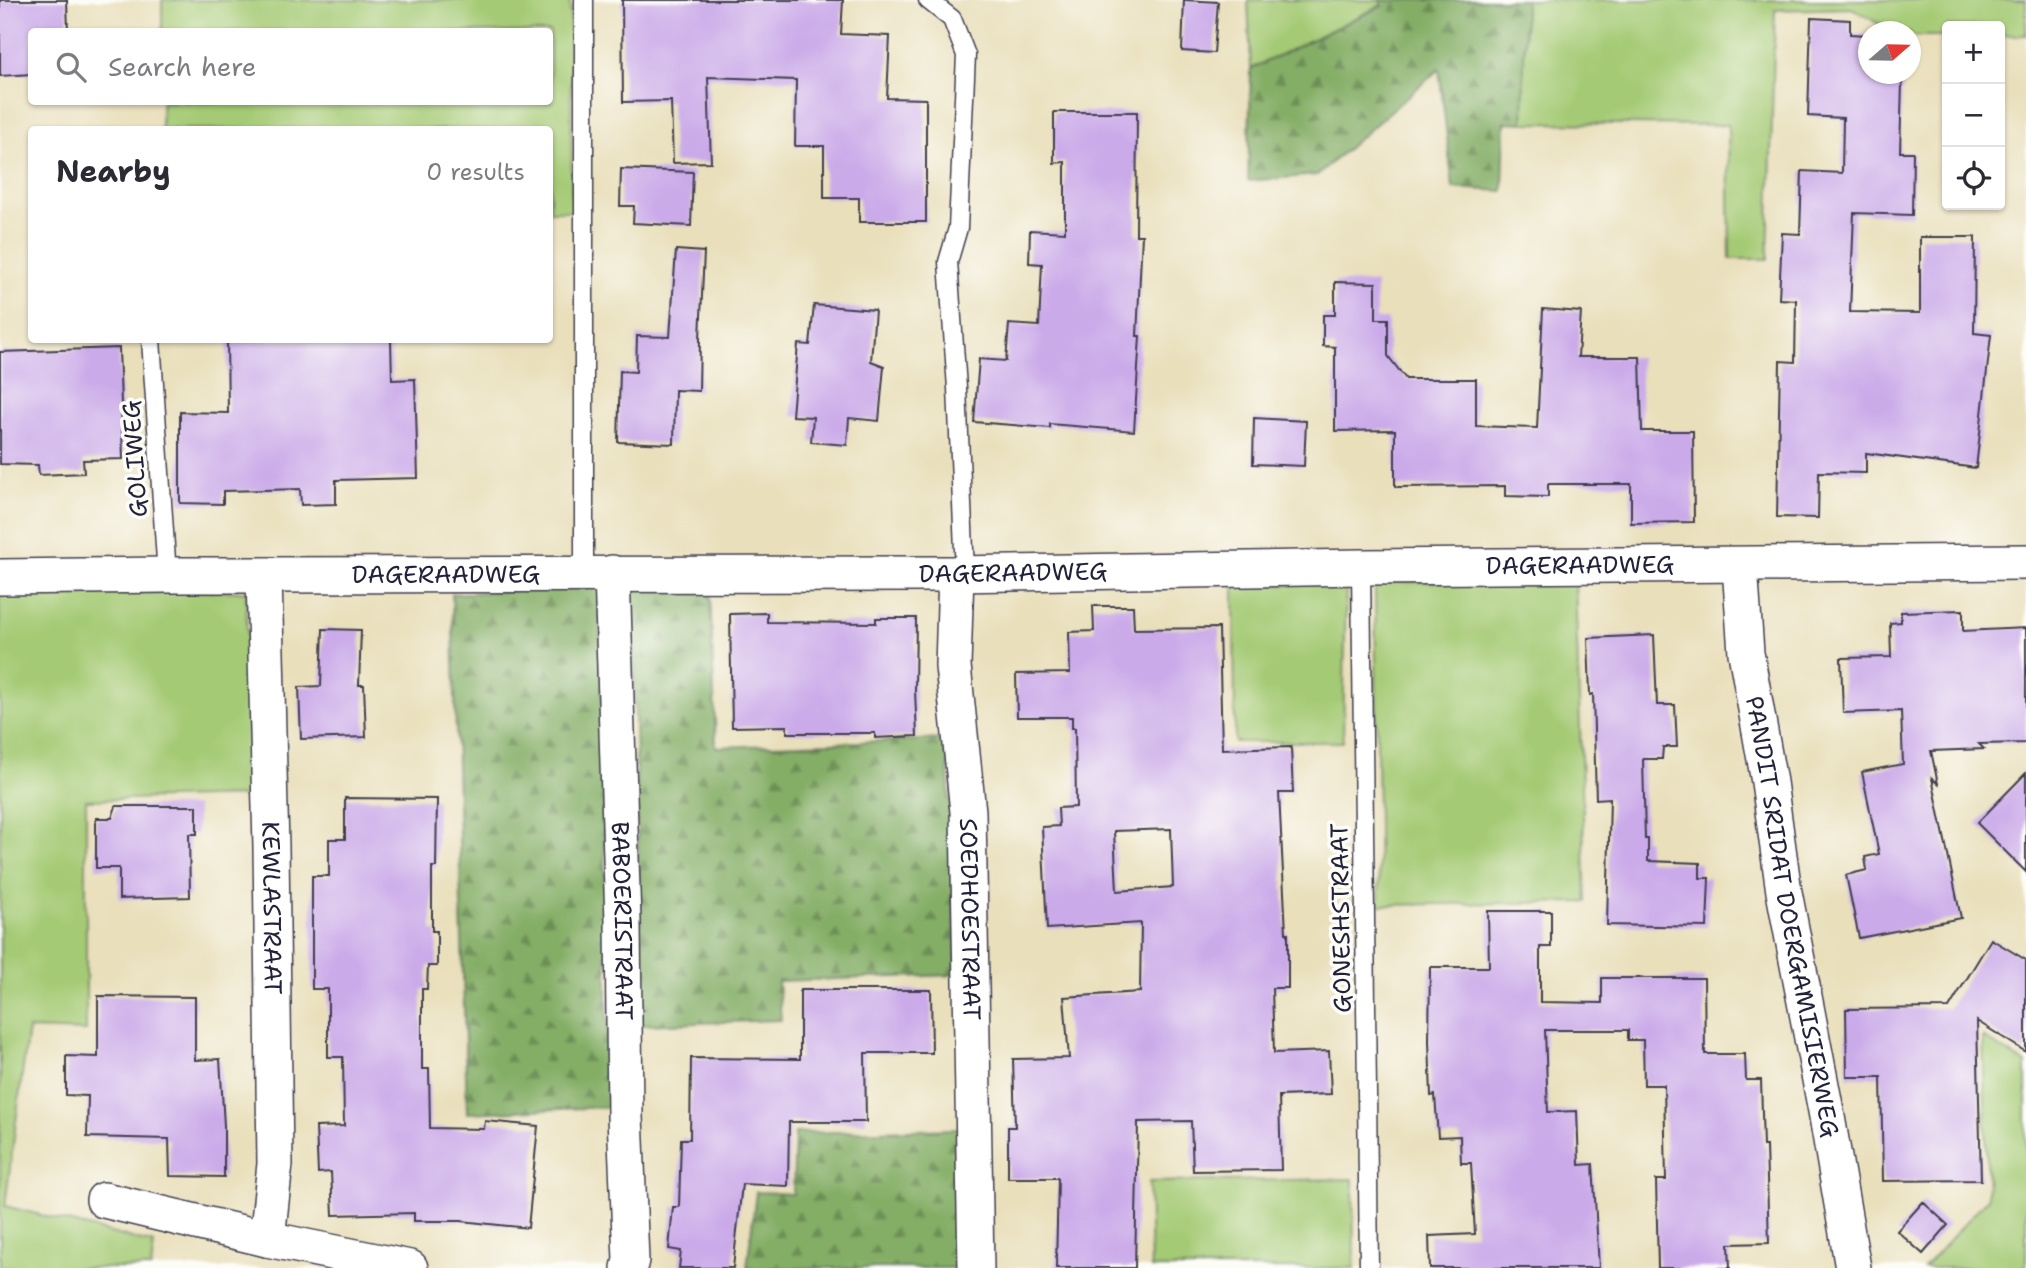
<!DOCTYPE html>
<html lang="en">
<head>
<meta charset="utf-8">
<style>
  body { margin:0; font-family:"Shantell Sans",sans-serif; background:#f2f2f3; color:#2b2b33 }
  .controls { position:absolute; right:21px; top:21px; display:grid; overflow:hidden; border-radius:7px; box-shadow:0 2px 5px #0004 }
  .controls button { width:63px; height:63px; display:grid; place-items:center; padding:0; border:0; border-bottom:2px solid #e1e1e2; background:#fff; color:#2b2b33; font:35px sans-serif }
  .compass { position:absolute; left:1858px; top:21px; width:63px; height:63px; border-radius:50%; background:#fff; box-shadow:0 2px 5px #0004; rotate:70deg }
  .list { margin:0; padding:0; list-style:none }
  h2 { display:flex; justify-content:space-between; align-items:center; height:91px; margin:0; padding:0 28px; font-size:30px }
  h2 small { font-size:23px; font-weight:400; color:#7c7c81 }
  .icon { flex:none; width:38px; height:38px; fill:none; stroke:currentColor; stroke-width:2; stroke-linecap:round; stroke-linejoin:round }
  .map { position:relative; flex:none; width:2026px; height:1268px; overflow:hidden }
  .search { position:absolute; background:#fff; box-shadow:0 2px 5px #0004; left:28px; top:28px; width:525px; height:77px; display:flex; align-items:center; gap:18px; box-sizing:border-box; padding:0 24px; border-radius:7px; color:#7c7c81; font-size:26px }
  .panel { position:absolute; background:#fff; box-shadow:0 2px 5px #0004; left:28px; top:126px; width:525px; height:217px; border-radius:7px }
  .map>svg:first-child { display:block }
  .grass { fill:#a5ca74; stroke:#647658; stroke-width:2 }
  .forest { fill:url(#forest-firs); stroke:#536850; stroke-width:2 }
  .building { fill:#caaae9; fill-rule:evenodd }
  .lines { fill:none; stroke-linecap:round; stroke-linejoin:round }
  .service-casing { stroke:#403e4e; stroke-width:21 }
  .minor-casing { stroke:#403e4e; stroke-width:38 }
  .service { stroke:#fff; stroke-width:18 }
  .minor { stroke:#fff; stroke-width:35 }
  .labels { text-anchor:middle; dominant-baseline:central; stroke-width:7; stroke-linejoin:round; paint-order:stroke }
  .street-label { font-size:24px; fill:#22223b; stroke:#fdfcf7 }
</style>
</head>
<body>
<div class="map">
<svg width="2026" height="1268" viewBox="0 0 2026 1268">
  <defs>
    <pattern id="forest-firs" width="22" height="20" patternUnits="userSpaceOnUse" patternTransform="scale(1.75)"><rect width="22" height="20" fill="#84ae66"/><path d="M5 1l3.5 6h-7zM16 11l3.5 6h-7z" fill="#6c8d55"/></pattern>
  </defs>
  <rect width="100%" height="100%" fill="#fdfcf7"/>
  <filter id="ink" filterUnits="userSpaceOnUse"><feTurbulence type="fractalNoise" baseFrequency=".0143" numOctaves="2"/><feDisplacementMap in="SourceGraphic" scale="14" xChannelSelector="R" yChannelSelector="G"/><feConvolveMatrix kernelMatrix="1 2 1 2 8 2 1 2 1" color-interpolation-filters="sRGB"/></filter>
  <filter id="wash" filterUnits="userSpaceOnUse"><feTurbulence type="fractalNoise" baseFrequency=".00686" numOctaves="4" result="noise"/><feDisplacementMap in="SourceGraphic" scale="28" xChannelSelector="R" yChannelSelector="G"/><feGaussianBlur stdDeviation="1.57" result="paint"/><feColorMatrix in="noise" values="0 0 0 0 0 0 0 0 0 0 0 0 0 0 0 0 0 1.4 0 .05"/><feComposite in="paint" operator="in"/></filter>
  <g filter="url(#wash)">
    <rect width="100%" height="100%" fill="#e9dfbb"/>
    <!-- grass -->
    <path class="grass" d="M 162,0 L 570,0 L 572,211 L 550,211 L 550,130 L 161,129 L 162,102 L 550,102 L 550,32 L 162,31 Z
      M 1248,0 L 1380,0 L 1382,5 L 1251,69 Z
      M 1525,0 L 2026,0 L 2026,35 L 2000,35 L 2000,26 L 1947,26 L 1947,36 L 1911,36 L 1910,32 L 1891,31 L 1852,8 L 1775,10 L 1768,259 L 1730,259 L 1728,125 L 1523,123 Z
      M 1575,581 L 1586,902 L 1379,905 L 1375,582 Z
      M 1346,583 L 1343,742 L 1235,742 L 1234,586 Z
      M 246,591 L 251,796 L 86,800 L 86,1031 L 28,1029 L 5,1206 L 154,1244 L 151,1268 L 0,1268 L 0,594 Z
      M 1983,1037 L 2026,1064 L 2026,1268 L 1924,1268 L 1988,1198 Z
      M 1353,1179 L 1354,1268 L 1151,1268 L 1149,1182 Z"/>
    <!-- forest -->
    <path class="forest" d="M 1380,0 L 1525,0 L 1523,123 L 1505,122 L 1503,191 L 1453,188 L 1439,69 L 1317,175 L 1248,181 L 1251,69 L 1382,6 Z
      M 600,586 L 609,1107 L 467,1113 L 452,594 Z
      M 632,587 L 710,587 L 716,747 L 947,739 L 957,975 L 778,981 L 781,1020 L 642,1025 Z
      M 959,1129 L 960,1268 L 747,1268 L 756,1192 L 793,1194 L 795,1133 Z"/>
    <g id="blocks">
      <!-- building -->
      <path class="building" d="M 0,0 L 67,0 L 68,32 L 32,32 L 32,74 L 0,76 Z
        M 622,0 L 843,0 L 841,34 L 890,36 L 887,98 L 926,99 L 926,222 L 859,222 L 859,198 L 824,198 L 824,146 L 795,146 L 796,80 L 708,77 L 711,162 L 673,163 L 671,101 L 623,102 Z
        M 1184,0 L 1218,2 L 1214,53 L 1182,51 Z
        M 1811,18 L 1850,20 L 1850,34 L 1868,35 L 1868,74 L 1891,74 L 1891,82 L 1902,82 L 1900,152 L 1913,152 L 1912,215 L 1854,213 L 1850,312 L 1920,313 L 1920,237 L 1975,237 L 1974,333 L 1991,335 L 1976,468 L 1866,453 L 1866,473 L 1819,472 L 1818,518 L 1777,517 L 1780,361 L 1795,362 L 1796,300 L 1779,299 L 1782,233 L 1800,234 L 1802,171 L 1842,173 L 1843,118 L 1808,116 Z
        M 1054,112 L 1137,112 L 1136,235 L 1142,235 L 1137,336 L 1140,336 L 1134,431 L 1050,424 L 1050,428 L 974,422 L 979,359 L 1006,361 L 1009,324 L 1039,326 L 1042,264 L 1029,263 L 1030,230 L 1065,232 L 1065,162 L 1054,163 Z
        M 621,169 L 693,172 L 691,226 L 633,223 L 634,206 L 620,206 Z
        M 676,250 L 704,252 L 700,338 L 699,391 L 675,390 L 674,444 L 618,442 L 620,371 L 636,372 L 637,336 L 670,337 Z
        M 1335,282 L 1376,283 L 1376,319 L 1388,319 L 1388,356 L 1406,379 L 1476,379 L 1476,426 L 1537,428 L 1543,309 L 1581,312 L 1578,357 L 1640,357 L 1642,431 L 1693,431 L 1694,522 L 1631,523 L 1631,484 L 1548,484 L 1548,497 L 1505,496 L 1505,486 L 1395,487 L 1395,430 L 1335,431 L 1335,347 L 1323,346 L 1323,315 L 1335,315 Z
        M 814,305 L 875,310 L 871,361 L 884,366 L 879,421 L 849,418 L 847,445 L 811,442 L 813,417 L 792,416 L 798,344 L 810,345 Z
        M 227,340 L 391,340 L 392,380 L 415,379 L 418,478 L 336,480 L 336,504 L 301,505 L 300,489 L 223,491 L 223,504 L 180,503 L 180,412 L 228,413 Z
        M 119,348 L 123,459 L 83,460 L 84,473 L 39,475 L 38,465 L 0,464 L 0,352 Z
        M 1254,418 L 1306,421 L 1304,466 L 1253,464 Z
        M 1093,606 L 1133,606 L 1134,629 L 1219,628 L 1222,749 L 1291,747 L 1293,793 L 1279,793 L 1286,933 L 1288,933 L 1288,988 L 1272,988 L 1274,1053 L 1329,1051 L 1331,1094 L 1279,1096 L 1281,1170 L 1193,1171 L 1191,1121 L 1138,1122 L 1135,1268 L 1056,1268 L 1058,1178 L 1008,1178 L 1008,1127 L 1015,1127 L 1013,1059 L 1069,1058 L 1064,997 L 1140,992 L 1141,923 L 1047,929 L 1042,827 L 1059,826 L 1058,808 L 1076,807 L 1075,728 L 1072,728 L 1072,717 L 1017,717 L 1016,674 L 1070,673 L 1069,632 L 1094,631 ZM 1171,829 L 1173,887 L 1117,891 L 1114,831 Z
        M 1963,610 L 1963,631 L 2026,628 L 2026,743 L 1979,744 L 1984,749 L 1931,751 L 1938,784 L 1932,778 L 1961,918 L 1859,938 L 1846,875 L 1867,870 L 1865,857 L 1879,854 L 1862,772 L 1903,764 L 1901,711 L 1843,713 L 1841,658 L 1891,657 L 1890,623 L 1901,622 L 1901,612 Z
        M 767,613 L 767,622 L 876,623 L 876,618 L 916,618 L 915,691 L 917,736 L 875,738 L 875,733 L 787,733 L 787,726 L 732,727 L 730,614 Z
        M 323,629 L 361,630 L 359,685 L 364,685 L 366,737 L 301,739 L 299,687 L 321,686 Z
        M 1654,635 L 1657,705 L 1675,705 L 1677,747 L 1663,747 L 1662,759 L 1643,759 L 1645,839 L 1648,839 L 1648,861 L 1700,863 L 1700,878 L 1709,878 L 1707,927 L 1607,925 L 1610,798 L 1596,799 L 1593,694 L 1590,695 L 1588,638 Z
        M 2026,773 L 2026,872 L 1977,823 Z
        M 345,798 L 437,799 L 436,867 L 432,867 L 432,931 L 437,931 L 437,966 L 428,966 L 427,989 L 422,989 L 422,1069 L 429,1069 L 430,1128 L 484,1129 L 485,1121 L 538,1126 L 528,1228 L 461,1221 L 414,1221 L 414,1213 L 333,1215 L 331,1172 L 318,1173 L 316,1127 L 344,1126 L 343,1057 L 328,1057 L 328,989 L 312,989 L 312,876 L 329,876 L 329,839 L 345,839 Z
        M 116,806 L 197,806 L 197,834 L 189,834 L 190,897 L 119,899 L 119,868 L 96,868 L 96,818 L 112,818 Z
        M 1488,911 L 1551,911 L 1551,947 L 1540,947 L 1540,1002 L 1602,1003 L 1602,978 L 1704,978 L 1705,1054 L 1745,1054 L 1746,1080 L 1761,1080 L 1763,1146 L 1766,1146 L 1769,1243 L 1729,1244 L 1730,1268 L 1658,1268 L 1656,1180 L 1666,1180 L 1664,1085 L 1644,1085 L 1643,1040 L 1628,1040 L 1628,1030 L 1545,1030 L 1548,1112 L 1577,1111 L 1579,1165 L 1593,1164 L 1599,1268 L 1430,1268 L 1429,1236 L 1475,1234 L 1471,1163 L 1461,1163 L 1460,1136 L 1438,1137 L 1435,1095 L 1431,1096 L 1429,1041 L 1430,967 L 1489,967 Z
        M 1991,939 L 2026,960 L 2026,1052 L 1977,1021 L 1981,1180 L 1883,1181 L 1881,1077 L 1847,1077 L 1846,1009 L 1949,1008 Z
        M 800,990 L 931,990 L 932,1053 L 865,1053 L 866,1122 L 789,1122 L 788,1186 L 742,1184 L 733,1268 L 679,1268 L 681,1251 L 669,1249 L 673,1207 L 679,1207 L 681,1139 L 690,1139 L 691,1058 L 800,1059 Z
        M 98,996 L 195,997 L 195,1060 L 220,1059 L 224,1126 L 224,1177 L 170,1176 L 169,1139 L 87,1137 L 88,1096 L 66,1095 L 66,1056 L 98,1057 Z
        M 1923,1202 L 1948,1225 L 1923,1254 L 1897,1231 Z"/>
    </g>
  </g>
  <g filter="url(#ink)">
    <use href="#blocks" fill-opacity="0" stroke="#403e4e" stroke-width="2"/>
    <g class="lines">
      <defs>
        <path id="service" d="M 584,0 L 584,574
          M 928,0 L 952,19 L 966,55 L 958,228 L 948,262 L 957,388 L 965,573
          M 151,340 L 167,575
          M 1361,567 L 1369,1268"/>
        <g id="minor">
          <path id="s1" d="M 1740,566 L 1746,653 L 1769,782 L 1784,892 L 1826,1111 L 1853,1268"/>
          <path id="s2" d="M 612,573 L 623,921 L 625,1116 L 631,1260 L 629,1268"/>
          <path id="s3" d="M 956,574 L 953,666 L 968,812 L 976,1268"/>
          <path id="s4" d="M 264,576 L 271,847 L 275,1164 L 267,1239"/>
          <path id="s5" d="M 0,577 L 167,575 L 956,574 L 1361,567 L 2026,562"/>
          <path d="M 104,1200 L 267,1239 L 410,1268"/>
        </g>
      </defs>
      <!-- service casing -->
      <use href="#service" class="service-casing"/>
      <!-- minor casing -->
      <use href="#minor" class="minor-casing"/>
      <!-- service -->
      <use href="#service" class="service"/>
      <!-- minor -->
      <use href="#minor" class="minor"/>
    </g>
  </g>
  <g class="labels">
    <!-- street labels -->
    <g class="street-label">
      <text transform="translate(135 459) rotate(-94)">GOLIWEG</text>
      <text stroke="none"><textPath href="#s5" startOffset="1580">DAGERAADWEG</textPath></text>
      <text stroke="none"><textPath href="#s5" startOffset="1013">DAGERAADWEG</textPath></text>
      <text stroke="none"><textPath href="#s5" startOffset="446">DAGERAADWEG</textPath></text>
      <text stroke="none"><textPath href="#s4" startOffset="332">KEWLASTRAAT</textPath></text>
      <text stroke="none"><textPath href="#s1" startOffset="355">PANDIT SRIDAT DOERGAMISIERWEG</textPath></text>
      <text transform="translate(1341 918) rotate(-91)">GONESHSTRAAT</text>
      <text stroke="none"><textPath href="#s3" startOffset="346">SOEDHOESTRAAT</textPath></text>
      <text stroke="none"><textPath href="#s2" startOffset="348">BABOERISTRAAT</textPath></text>
    </g>
  </g>
</svg>
<div class="controls">
<button>+</button>
<button>−</button>
<button><svg class="icon" aria-label="locate" viewBox="0 0 24 24"><circle cx="12" cy="12" r="6"/><path d="M12 2v4M12 18v4M2 12h4M18 12h4"/></svg></button>
</div>
<svg class="compass" viewBox="-18 -18 36 36"><path d="M0-13l5 13h-10z" fill="#e53935"/><path d="M0 13l5-13h-10z" fill="#7c7c81"/></svg>
<div class="search"><svg class="icon" aria-label="search" viewBox="0 0 24 24"><circle cx="10" cy="10" r="6"/><path d="M15 15l6 6"/></svg>Search here</div>
<section class="panel">
<h2>Nearby<small>0 results</small></h2>
<ul class="list">
</ul>
</section>
</div>
</body>
</html>
